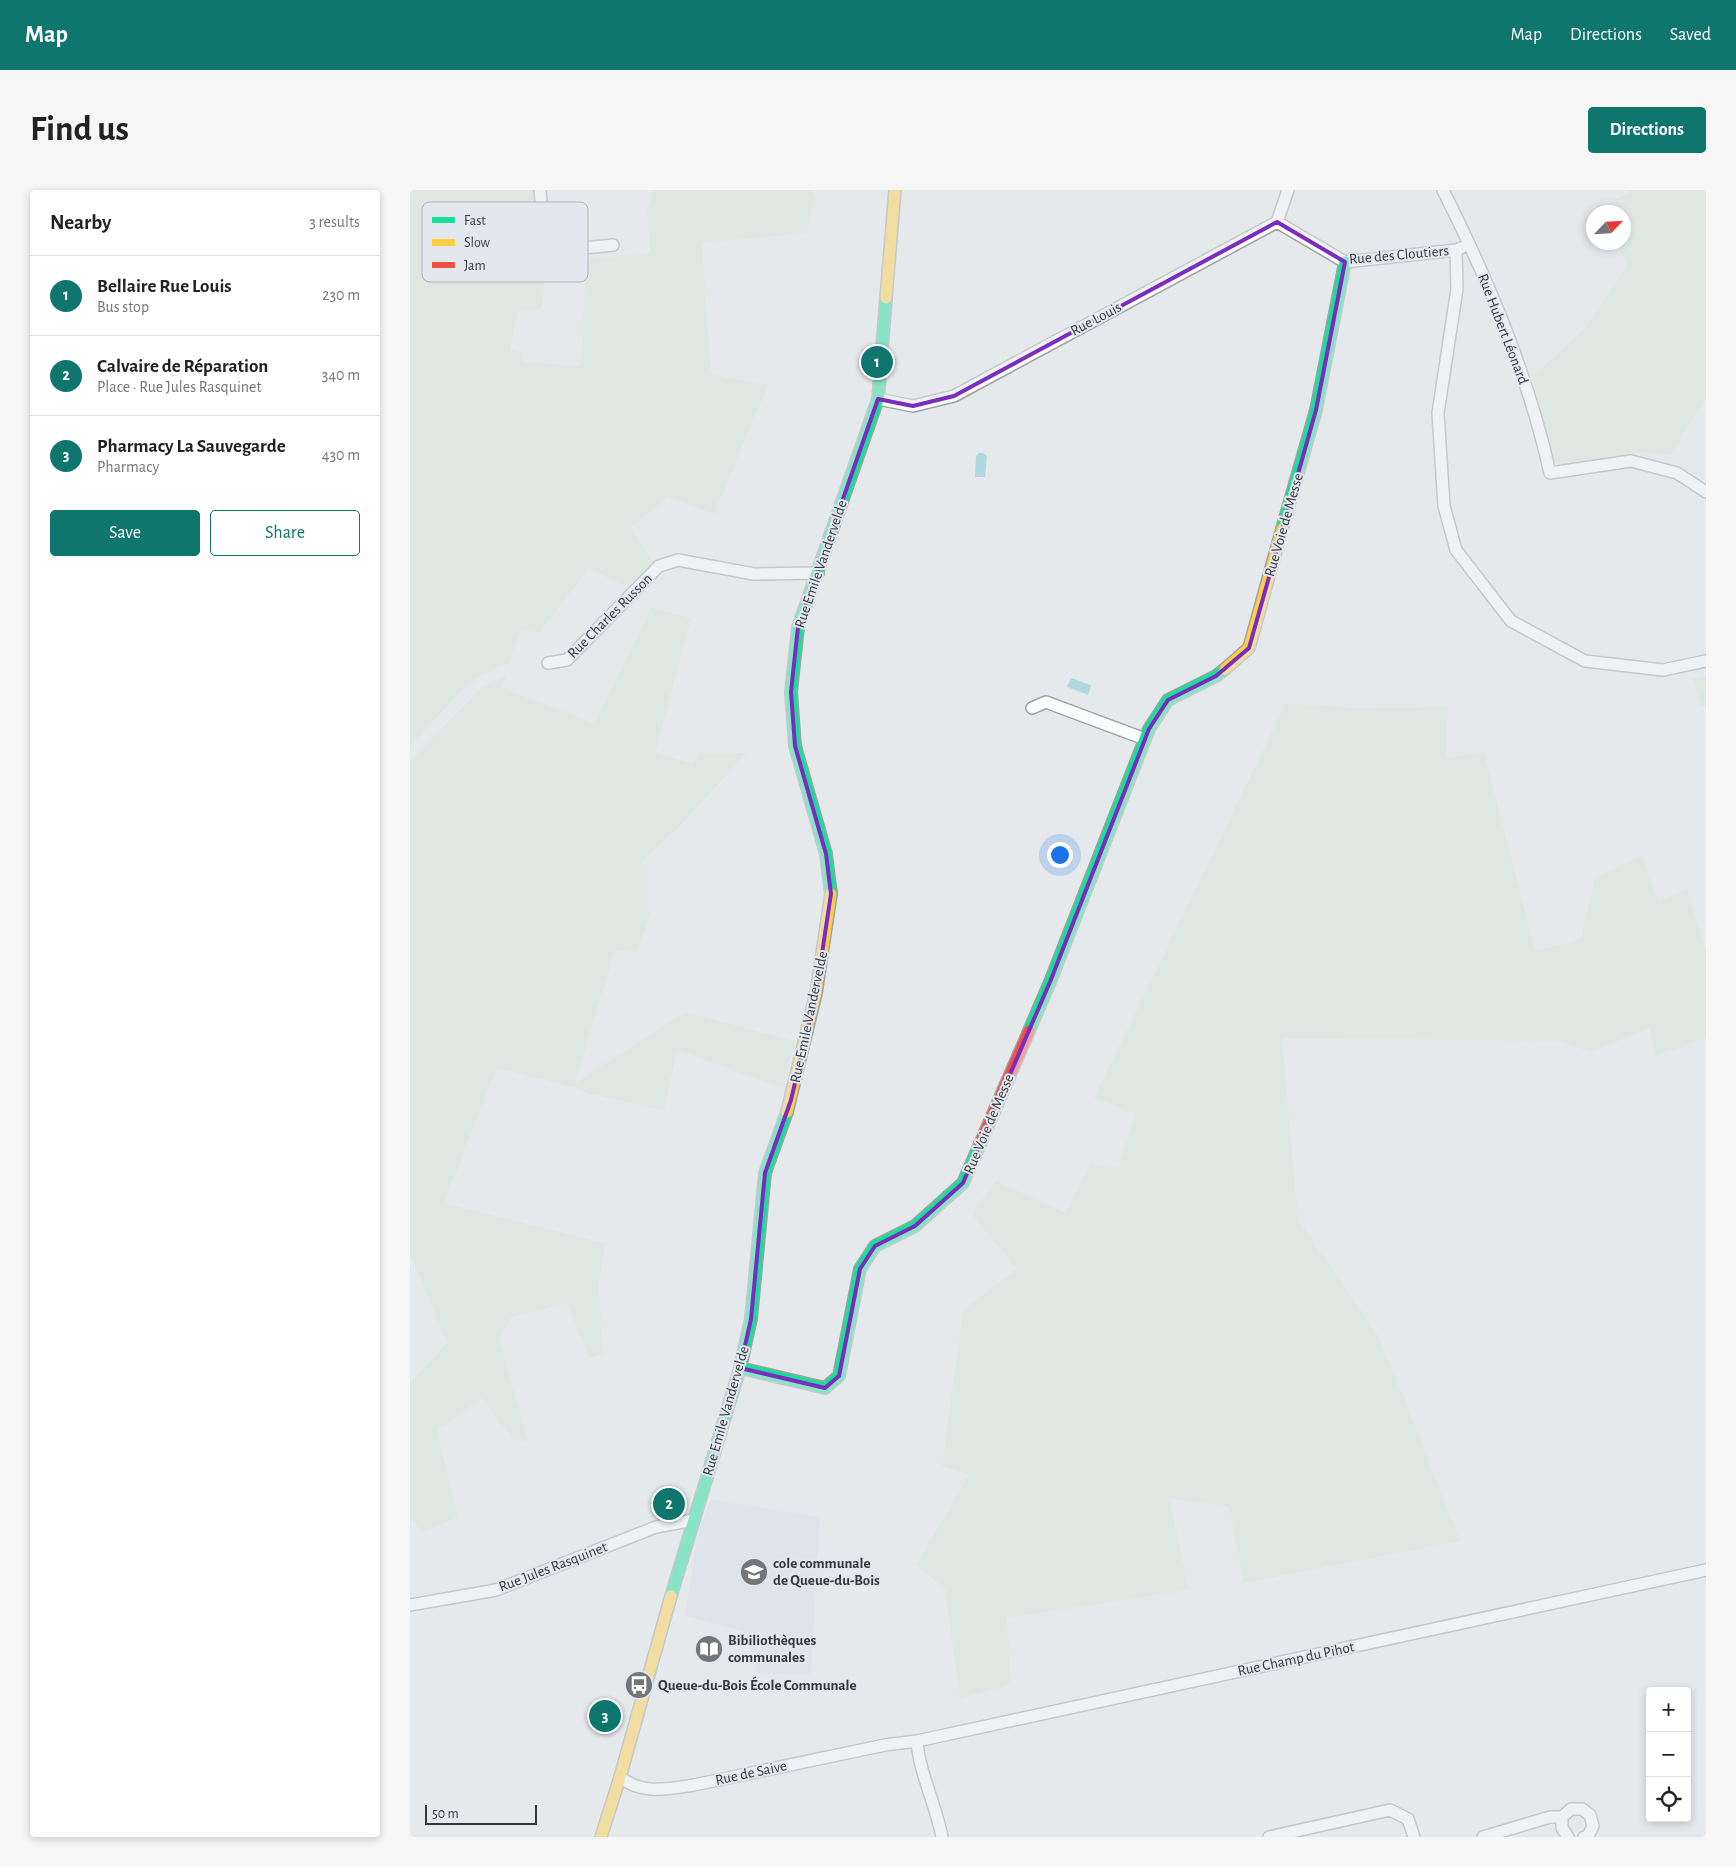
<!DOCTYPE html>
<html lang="en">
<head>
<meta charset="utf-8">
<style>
  body { margin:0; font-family:"Alegreya Sans",sans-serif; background:#f6f6f6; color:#222 }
  .controls { position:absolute; right:15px; bottom:15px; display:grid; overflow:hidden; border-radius:5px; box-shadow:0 2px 8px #0003 }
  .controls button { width:45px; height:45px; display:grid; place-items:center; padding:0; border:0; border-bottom:1px solid #e0e0e0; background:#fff; color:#222; font:25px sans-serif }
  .compass { position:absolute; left:1176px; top:15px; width:45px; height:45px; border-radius:50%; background:#fff; box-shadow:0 2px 8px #0003; rotate:65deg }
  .scale { position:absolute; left:15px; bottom:12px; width:112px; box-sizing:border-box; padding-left:5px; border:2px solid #35373a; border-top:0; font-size:14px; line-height:18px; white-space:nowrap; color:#35373a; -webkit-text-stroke:4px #e3e8ef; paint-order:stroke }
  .you { position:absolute; left:649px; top:664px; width:18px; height:18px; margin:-12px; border:4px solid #fff; border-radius:50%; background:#1a73e8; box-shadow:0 0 0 8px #1a73e833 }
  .badge { display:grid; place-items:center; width:32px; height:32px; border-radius:50%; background:#0f766e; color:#fff; font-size:16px; font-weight:700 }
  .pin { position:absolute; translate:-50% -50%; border:2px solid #fff; box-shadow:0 1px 5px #0006 }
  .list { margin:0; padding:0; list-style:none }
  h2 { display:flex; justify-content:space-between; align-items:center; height:65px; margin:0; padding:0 20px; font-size:21px }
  h2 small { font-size:16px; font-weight:400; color:#767676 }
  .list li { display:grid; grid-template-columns:32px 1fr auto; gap:15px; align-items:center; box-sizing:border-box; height:80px; padding:0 20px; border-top:1px solid #e0e0e0 }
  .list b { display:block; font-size:19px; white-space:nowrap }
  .list p { margin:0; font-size:16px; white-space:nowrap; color:#767676 }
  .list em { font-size:16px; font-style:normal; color:#767676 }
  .actions { display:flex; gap:10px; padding:15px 20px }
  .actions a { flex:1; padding:11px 0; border:1px solid #0f766e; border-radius:5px; text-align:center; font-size:18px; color:#0f766e }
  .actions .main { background:#0f766e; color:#fff }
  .icon { flex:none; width:28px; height:28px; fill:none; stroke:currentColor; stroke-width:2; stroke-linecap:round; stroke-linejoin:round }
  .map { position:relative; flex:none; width:1296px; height:1647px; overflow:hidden; border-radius:5px }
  header { display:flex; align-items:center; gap:30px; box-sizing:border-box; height:70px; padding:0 25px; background:#0f766e; color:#fff }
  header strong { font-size:24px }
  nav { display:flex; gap:28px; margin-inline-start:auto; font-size:18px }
  .intro { display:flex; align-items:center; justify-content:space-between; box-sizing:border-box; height:120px; padding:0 30px }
  h1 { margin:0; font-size:35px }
  .button { padding:12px 22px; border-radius:5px; background:#0f766e; color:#fff; font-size:18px; font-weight:700 }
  main { display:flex; gap:30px; padding:0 30px }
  aside { flex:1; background:#fff; border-radius:5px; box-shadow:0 2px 8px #0003 }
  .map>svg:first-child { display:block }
  .built { fill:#d7dde6 }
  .green { fill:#d6e5d5 }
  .water { fill:#b1d8e0 }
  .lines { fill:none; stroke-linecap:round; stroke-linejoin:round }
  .street-casing { stroke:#9ea1a3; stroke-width:14 }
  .fast-casing { stroke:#9ea1a3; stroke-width:14 }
  .slow-casing { stroke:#9ea1a3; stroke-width:14 }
  .jam-casing { stroke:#9ea1a3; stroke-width:14 }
  .street { stroke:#fbfcfc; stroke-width:11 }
  .fast { stroke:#16e098; stroke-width:11 }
  .slow { stroke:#ffcf43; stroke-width:11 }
  .jam { stroke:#f24e42; stroke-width:11 }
  .marked { fill:none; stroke:#7b2cbf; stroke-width:4; stroke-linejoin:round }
  .labels { text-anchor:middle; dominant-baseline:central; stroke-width:4; stroke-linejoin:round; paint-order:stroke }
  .street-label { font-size:15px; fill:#35373a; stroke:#e3e8ef }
  .poi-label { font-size:15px; font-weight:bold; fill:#35373a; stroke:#e3e8ef; text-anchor:start }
  .key { fill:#e3e8ef; stroke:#afb3b9; stroke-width:1 }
  .key-label { font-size:14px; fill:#35373a }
</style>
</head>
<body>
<header>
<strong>Map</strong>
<nav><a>Map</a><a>Directions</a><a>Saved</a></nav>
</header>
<div class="intro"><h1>Find us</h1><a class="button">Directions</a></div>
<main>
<aside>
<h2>Nearby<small>3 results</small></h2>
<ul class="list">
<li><span class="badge">1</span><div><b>Bellaire Rue Louis</b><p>Bus stop</p></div><em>230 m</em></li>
<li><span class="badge">2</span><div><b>Calvaire de Réparation</b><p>Place · Rue Jules Rasquinet</p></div><em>340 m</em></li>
<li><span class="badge">3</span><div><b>Pharmacy La Sauvegarde</b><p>Pharmacy</p></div><em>430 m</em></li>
</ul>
<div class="actions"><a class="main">Save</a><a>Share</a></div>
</aside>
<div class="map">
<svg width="1296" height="1647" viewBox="0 0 1296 1647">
  <rect width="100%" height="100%" fill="#e6e9ec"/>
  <!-- built -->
  <path class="built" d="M 301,1309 L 410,1327 L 401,1485 L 348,1483 L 333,1441 L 275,1426 L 289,1339 Z"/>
  <!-- green -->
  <path class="green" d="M 0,0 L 124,0 L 128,34 L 146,63 L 135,79 L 133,113 L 129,120 L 108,122 L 100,160 L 113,163 L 113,172 L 171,176 L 176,69 L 240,63 L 237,18 L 244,0 L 400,0 L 405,7 L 397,43 L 292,53 L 301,184 L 358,195 L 304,324 L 258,307 L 221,337 L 243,372 L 248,373 L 222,400 L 179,378 L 130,442 L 110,441 L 100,472 L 75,483 L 52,500 L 0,556 Z
    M 1216,0 L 1296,0 L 1296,208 L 1260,265 L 1233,262 L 1160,279 L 1143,270 L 1123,186 L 1174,139 L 1218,75 L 1205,53 L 1214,52 L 1214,22 L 1197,22 L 1192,16 L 1218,3 Z
    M 241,418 L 281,428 L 245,563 L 282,573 L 289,563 L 337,563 L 268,638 L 231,672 L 231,722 L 242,721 L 228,762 L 205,760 L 165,893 L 275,822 L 385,851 L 373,898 L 267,860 L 254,920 L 180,904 L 162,897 L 87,878 L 34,1013 L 195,1053 L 189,1096 L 193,1164 L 179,1168 L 157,1113 L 102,1127 L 89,1147 L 118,1251 L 103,1250 L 72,1208 L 27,1241 L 48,1327 L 12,1343 L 3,1331 L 0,1332 L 0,1193 L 37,1153 L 0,1064 L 0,571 L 73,496 L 96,486 L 92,498 L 184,533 Z
    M 1296,485 L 1296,516 L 1291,516 L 1282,489 Z
    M 876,513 L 942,518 L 1038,517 L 1036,568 L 1074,562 L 1125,760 L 1160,753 L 1171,747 L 1185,688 L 1232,666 L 1248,711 L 1277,699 L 1296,760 L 1296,848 L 1245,866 L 1239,838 L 1181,862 L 1149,851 L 872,848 L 888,1030 L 966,1142 L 997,1215 L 1050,1351 L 834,1393 L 819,1317 L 759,1308 L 779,1400 L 597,1428 L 601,1494 L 550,1509 L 535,1399 L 506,1375 L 559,1285 L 532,1276 L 553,1120 L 607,1079 L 561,1024 L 586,991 L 655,1023 L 680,974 L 709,977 L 725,924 L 684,908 Z"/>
  <!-- water -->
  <path class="water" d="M 569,263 L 573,263 L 577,266 L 575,287 L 565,287 L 566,266 Z
    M 661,488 L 681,495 L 678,505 L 657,497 Z"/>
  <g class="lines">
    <defs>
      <path id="street" d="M 130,0 L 133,34 L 154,60 L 203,55
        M 1033,0 C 1078,90 1118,184 1140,283 L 1221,271 L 1267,283 L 1296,302
        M 867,32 L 935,72 L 1046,60 L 1051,58
        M 1046,60 L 1047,99 L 1028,223 L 1034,316 L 1046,360 L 1101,431 L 1175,471 L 1253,480 L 1296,471
        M 468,209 L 503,216 L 544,206 L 867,32 L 878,0
        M 138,473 L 157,470 L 249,376 L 268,370 L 344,384 L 408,383
        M 622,518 L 636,512 L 735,549
        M 0,1415 L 86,1400 L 246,1337 L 284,1330
        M 507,1551 C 509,1582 526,1615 532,1647
        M 210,1587 C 232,1605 257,1599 284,1595 L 475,1555 L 507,1551 L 1296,1380
        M 1152,1627 L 1152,1638 L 1158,1647
        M 859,1647 L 980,1620 L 998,1629 L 1004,1647
        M 1073,1647 L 1140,1627 L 1152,1627 L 1161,1619 L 1172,1619 L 1180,1625 L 1183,1636 L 1178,1646 L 1174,1647"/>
      <path id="fast" d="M 872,339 L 906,220 L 935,72
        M 421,704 L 416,664 L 385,556 L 381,502 L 388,437 L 468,209 L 476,108
        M 619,841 L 640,792 L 739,539 L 758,510 L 806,486 L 815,479
        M 330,1178 L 415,1198 L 429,1186 L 450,1079 L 465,1056 L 505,1036 L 553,993 L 570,954
        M 261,1406 L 330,1178 L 341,1129 L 355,983 L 377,922"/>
      <path id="slow" d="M 476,108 L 485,0
        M 815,479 L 839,458 L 872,339
        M 377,922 L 406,803 L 421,704
        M 191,1647 L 210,1587 L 261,1406"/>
      <path id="jam" d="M 570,954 L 619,841"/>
    </defs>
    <!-- street casing -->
    <use href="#street" class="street-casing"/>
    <!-- fast casing -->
    <use href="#fast" class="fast-casing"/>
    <!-- slow casing -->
    <use href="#slow" class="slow-casing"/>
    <!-- jam casing -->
    <use href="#jam" class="jam-casing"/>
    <!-- street -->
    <use href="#street" class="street"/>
    <!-- fast -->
    <use href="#fast" class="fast"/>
    <!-- slow -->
    <use href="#slow" class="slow"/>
    <!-- jam -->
    <use href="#jam" class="jam"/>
  </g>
  <!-- marked area -->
  <path d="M0 0H1296V1647H0ZM 867,32 L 935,72 L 906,220 L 839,458 L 806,486 L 758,510 L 739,539 L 640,792 L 553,993 L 505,1036 L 465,1056 L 450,1079 L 429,1186 L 415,1198 L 330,1178 L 341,1129 L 355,983 L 381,910 L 406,803 L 421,704 L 416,664 L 385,556 L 381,502 L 388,437 L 468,209 L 503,216 L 544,206 Z" fill="#e6e9ec" fill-opacity=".55" fill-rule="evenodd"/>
  <path class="marked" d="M 867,32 L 935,72 L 906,220 L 839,458 L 806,486 L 758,510 L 739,539 L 640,792 L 553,993 L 505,1036 L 465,1056 L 450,1079 L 429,1186 L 415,1198 L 330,1178 L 341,1129 L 355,983 L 381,910 L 406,803 L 421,704 L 416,664 L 385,556 L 381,502 L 388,437 L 468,209 L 503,216 L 544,206 Z"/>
  <!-- icons -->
  <defs>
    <symbol id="school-disc" viewBox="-11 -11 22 22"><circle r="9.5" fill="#737578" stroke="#e3e8ef"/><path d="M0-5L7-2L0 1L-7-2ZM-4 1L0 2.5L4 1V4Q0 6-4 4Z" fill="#fff"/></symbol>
    <symbol id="library-disc" viewBox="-11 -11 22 22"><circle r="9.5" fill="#737578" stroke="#e3e8ef"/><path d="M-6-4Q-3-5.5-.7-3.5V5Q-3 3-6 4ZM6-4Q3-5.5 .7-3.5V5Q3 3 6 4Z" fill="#fff"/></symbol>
    <symbol id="bus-disc" viewBox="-11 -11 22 22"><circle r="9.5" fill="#737578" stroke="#e3e8ef"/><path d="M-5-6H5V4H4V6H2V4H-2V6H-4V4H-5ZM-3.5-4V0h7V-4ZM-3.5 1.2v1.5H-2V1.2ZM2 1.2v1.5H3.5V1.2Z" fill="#fff"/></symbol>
  </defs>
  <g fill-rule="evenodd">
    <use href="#school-disc" x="328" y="1366" width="32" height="32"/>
    <use href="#library-disc" x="283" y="1443" width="32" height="32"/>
    <use href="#bus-disc" x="213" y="1479" width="32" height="32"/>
  </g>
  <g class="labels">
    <!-- street labels -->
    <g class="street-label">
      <text transform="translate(989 65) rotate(-5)">Rue des Cloutiers</text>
      <text transform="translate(686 129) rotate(-28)">Rue Louis</text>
      <text transform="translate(1093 139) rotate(69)">Rue Hubert Léonard</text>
      <text transform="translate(874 335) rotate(-74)">Rue Voie de Messe</text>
      <text transform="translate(411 374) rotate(-71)">Rue Emile Vandervelde</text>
      <text transform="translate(200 426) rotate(-45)">Rue Charles Russon</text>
      <text transform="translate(399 827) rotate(-78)">Rue Emile Vandervelde</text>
      <text transform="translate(579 934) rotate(-67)">Rue Voie de Messe</text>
      <text transform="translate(316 1221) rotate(-74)">Rue Emile Vandervelde</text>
      <text transform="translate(143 1377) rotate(-21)">Rue Jules Rasquinet</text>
      <text transform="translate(886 1469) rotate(-12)">Rue Champ du Pihot</text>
      <text transform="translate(341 1583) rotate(-12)">Rue de Saive</text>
    </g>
    <!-- poi labels -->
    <g class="poi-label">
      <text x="363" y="1373">cole communale<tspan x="363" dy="17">de Queue-du-Bois</tspan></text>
      <text x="318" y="1450">Bibiliothèques<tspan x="318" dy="17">communales</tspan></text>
      <text x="248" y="1495">Queue-du-Bois École Communale</text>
    </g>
  </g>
  <!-- legend -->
  <rect x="12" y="12" width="166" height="80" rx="8" class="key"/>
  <rect x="22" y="27" width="23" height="6" fill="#16e098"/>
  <rect x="22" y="49" width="23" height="7" fill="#ffcf43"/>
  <rect x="22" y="72" width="23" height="6" fill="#f24e42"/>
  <g class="key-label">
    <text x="54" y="35">Fast</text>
    <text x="54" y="57">Slow</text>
    <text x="54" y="80">Jam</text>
  </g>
</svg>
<div class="controls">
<button>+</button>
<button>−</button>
<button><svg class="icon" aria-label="locate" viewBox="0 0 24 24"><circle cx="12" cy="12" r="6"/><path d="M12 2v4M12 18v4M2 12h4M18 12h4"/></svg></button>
</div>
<svg class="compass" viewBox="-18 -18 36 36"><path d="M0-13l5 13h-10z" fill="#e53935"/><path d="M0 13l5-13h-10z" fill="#767676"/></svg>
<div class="scale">50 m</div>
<div class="you"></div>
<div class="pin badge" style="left:467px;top:172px">1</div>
<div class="pin badge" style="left:259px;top:1314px">2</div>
<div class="pin badge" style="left:195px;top:1526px">3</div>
</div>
</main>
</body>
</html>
